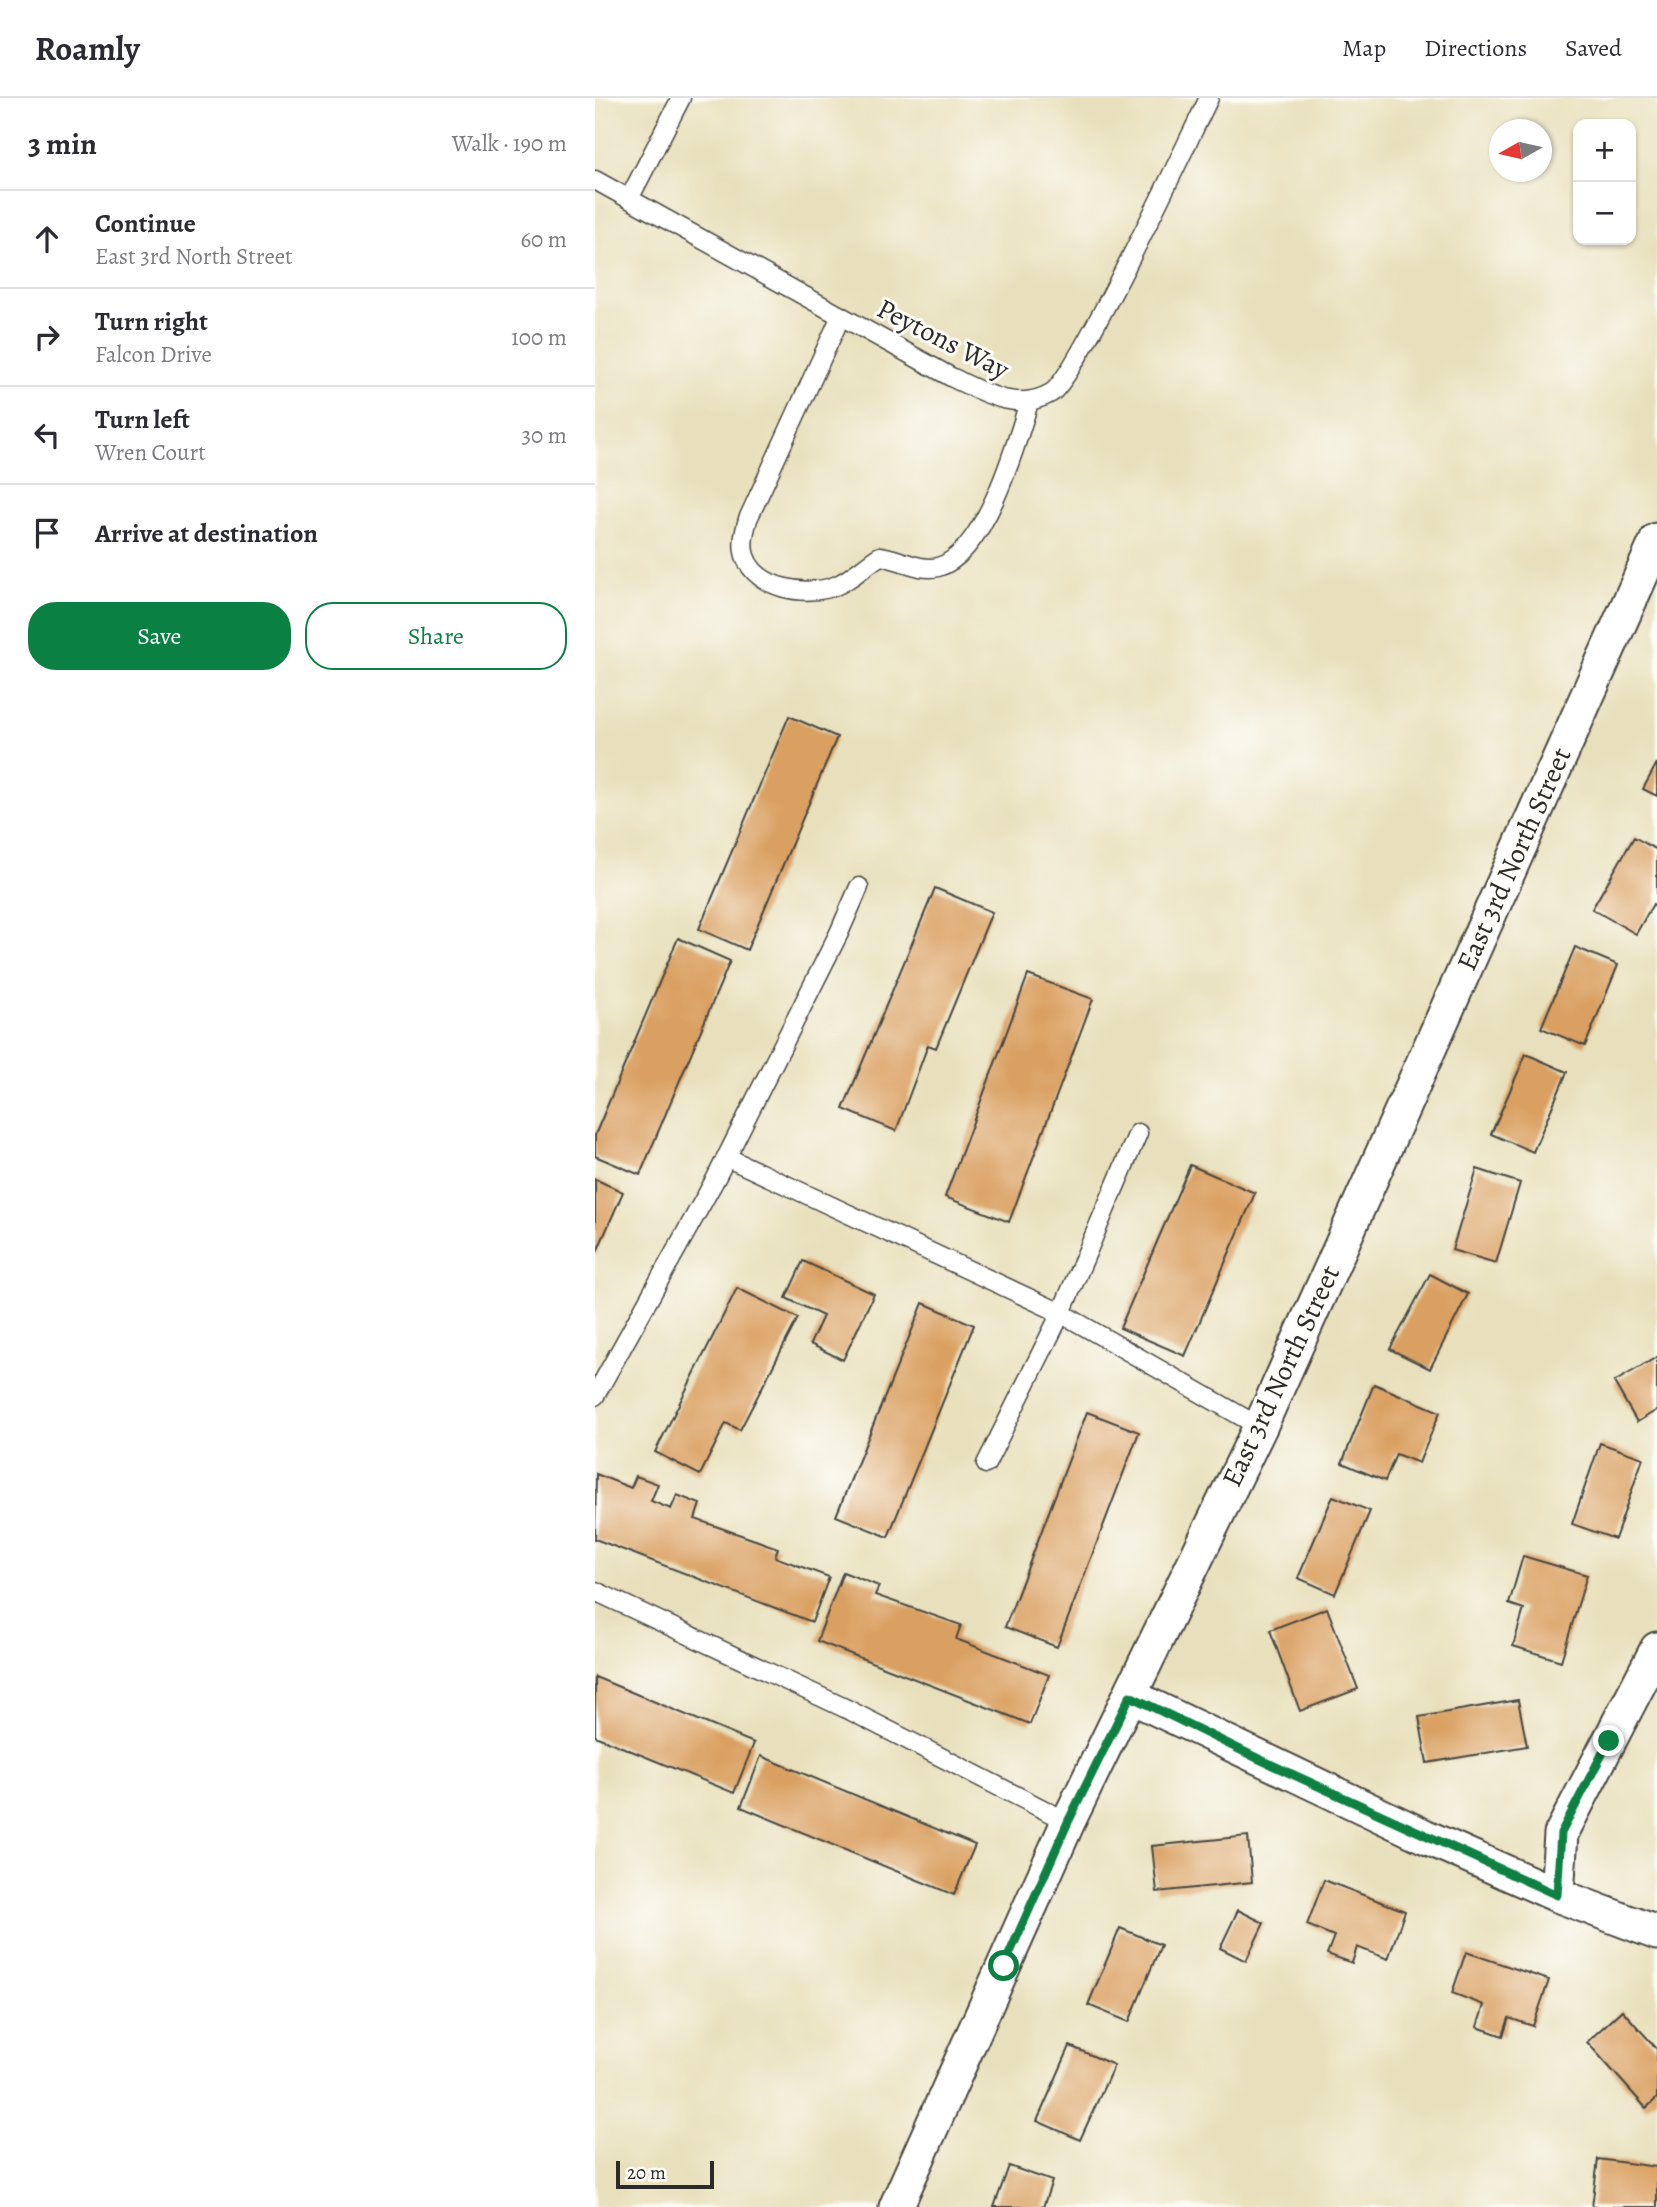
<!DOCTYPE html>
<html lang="en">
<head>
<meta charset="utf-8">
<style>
  body { margin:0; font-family:Alegreya,serif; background:#f2f2f3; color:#2b2b33 }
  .controls { position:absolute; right:21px; top:21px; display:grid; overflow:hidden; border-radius:14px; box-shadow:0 2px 5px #0004 }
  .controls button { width:63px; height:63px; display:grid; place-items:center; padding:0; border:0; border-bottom:2px solid #e1e1e2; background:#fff; color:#2b2b33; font:35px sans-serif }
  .compass { position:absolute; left:894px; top:21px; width:63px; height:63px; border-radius:50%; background:#fff; box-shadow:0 2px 5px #0004; rotate:262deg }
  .scale { position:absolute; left:21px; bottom:18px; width:98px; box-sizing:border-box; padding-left:7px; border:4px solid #2b2b2b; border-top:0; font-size:19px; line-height:24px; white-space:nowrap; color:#2b2b2b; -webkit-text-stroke:5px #fdfcf7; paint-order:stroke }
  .stop { position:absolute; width:21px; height:21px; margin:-16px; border:5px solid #0b8043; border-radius:50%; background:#fff }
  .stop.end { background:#0b8043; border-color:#fff; box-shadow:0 2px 7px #0008 }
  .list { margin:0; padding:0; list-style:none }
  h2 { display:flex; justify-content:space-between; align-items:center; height:91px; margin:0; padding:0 28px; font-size:30px }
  h2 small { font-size:23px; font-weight:400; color:#7c7c81 }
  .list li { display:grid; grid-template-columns:46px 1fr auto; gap:21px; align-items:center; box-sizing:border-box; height:98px; padding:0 28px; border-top:2px solid #e1e1e2 }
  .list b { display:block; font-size:26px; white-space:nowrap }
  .list p { margin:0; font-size:23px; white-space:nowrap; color:#7c7c81 }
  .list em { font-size:23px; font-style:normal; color:#7c7c81 }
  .actions { display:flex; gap:14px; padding:21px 28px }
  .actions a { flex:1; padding:16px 0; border:2px solid #0b8043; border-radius:28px; text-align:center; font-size:24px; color:#0b8043 }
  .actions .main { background:#0b8043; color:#fff }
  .icon { flex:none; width:38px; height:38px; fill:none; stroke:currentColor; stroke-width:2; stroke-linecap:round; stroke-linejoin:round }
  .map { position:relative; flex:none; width:1062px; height:2109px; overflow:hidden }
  header { display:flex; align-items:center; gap:42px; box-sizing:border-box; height:98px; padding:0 35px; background:#fff; border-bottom:2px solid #e1e1e2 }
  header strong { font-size:33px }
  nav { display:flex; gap:38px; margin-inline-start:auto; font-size:24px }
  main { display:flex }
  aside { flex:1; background:#fff }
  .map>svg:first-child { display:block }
  .building { fill:#daa062 }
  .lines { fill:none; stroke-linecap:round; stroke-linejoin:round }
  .service-casing { stroke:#474641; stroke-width:21 }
  .minor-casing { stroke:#474641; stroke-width:37 }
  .service { stroke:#fff; stroke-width:18 }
  .minor { stroke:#fff; stroke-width:33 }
  .route { stroke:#0b8043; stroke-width:9 }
  .labels { text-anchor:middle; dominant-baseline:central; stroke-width:6; stroke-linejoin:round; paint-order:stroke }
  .street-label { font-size:28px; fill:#2b2b2b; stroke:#fdfcf7 }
</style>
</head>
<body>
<header>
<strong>Roamly</strong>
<nav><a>Map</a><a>Directions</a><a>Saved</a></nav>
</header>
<main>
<aside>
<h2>3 min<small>Walk · 190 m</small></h2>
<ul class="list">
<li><svg class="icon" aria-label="ahead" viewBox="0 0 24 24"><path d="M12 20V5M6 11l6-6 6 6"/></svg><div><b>Continue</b><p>East 3rd North Street</p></div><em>60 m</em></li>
<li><svg class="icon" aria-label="right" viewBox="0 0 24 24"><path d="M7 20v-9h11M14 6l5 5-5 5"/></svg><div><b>Turn right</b><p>Falcon Drive</p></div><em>100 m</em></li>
<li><svg class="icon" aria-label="left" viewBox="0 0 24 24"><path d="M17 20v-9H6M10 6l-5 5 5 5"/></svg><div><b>Turn left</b><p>Wren Court</p></div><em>30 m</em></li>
<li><svg class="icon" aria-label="arrive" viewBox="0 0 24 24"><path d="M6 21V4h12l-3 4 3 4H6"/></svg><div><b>Arrive at destination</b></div></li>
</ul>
<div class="actions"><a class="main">Save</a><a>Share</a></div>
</aside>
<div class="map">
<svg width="1062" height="2109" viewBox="0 0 1062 2109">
  <rect width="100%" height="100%" fill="#fdfcf7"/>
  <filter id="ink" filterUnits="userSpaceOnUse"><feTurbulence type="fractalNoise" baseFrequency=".0143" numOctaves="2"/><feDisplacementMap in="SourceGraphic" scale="14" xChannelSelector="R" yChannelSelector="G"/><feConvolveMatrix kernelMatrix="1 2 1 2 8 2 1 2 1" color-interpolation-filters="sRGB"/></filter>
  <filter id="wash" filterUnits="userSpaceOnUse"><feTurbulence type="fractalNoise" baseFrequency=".00686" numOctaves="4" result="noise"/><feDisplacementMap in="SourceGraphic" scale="28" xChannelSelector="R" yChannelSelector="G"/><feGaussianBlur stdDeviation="1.57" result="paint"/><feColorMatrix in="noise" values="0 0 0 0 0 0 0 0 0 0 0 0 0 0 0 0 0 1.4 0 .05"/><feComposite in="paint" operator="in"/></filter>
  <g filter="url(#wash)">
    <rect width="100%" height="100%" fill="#e8e0bc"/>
    <g id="blocks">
      <!-- building -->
      <path class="building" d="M 194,618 L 242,639 L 152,852 L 104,831 Z
        M 1062,665 L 1062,698 L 1048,691 Z
        M 1039,739 L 1062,752 L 1062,809 L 1058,806 L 1041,836 L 997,811 Z
        M 340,790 L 397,814 L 341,950 L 333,947 L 301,1033 L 248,1011 Z
        M 83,840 L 135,863 L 45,1077 L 0,1058 L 0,1037 Z
        M 980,849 L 1023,867 L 990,948 L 946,930 Z
        M 433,877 L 498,901 L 414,1124 L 350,1099 Z
        M 931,956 L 972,974 L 938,1054 L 896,1036 Z
        M 595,1067 L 660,1095 L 590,1258 L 525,1230 Z
        M 882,1071 L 925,1085 L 901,1165 L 857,1152 Z
        M 0,1081 L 28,1094 L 0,1158 Z
        M 208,1163 L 279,1196 L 248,1262 L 215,1246 L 228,1218 L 191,1200 Z
        M 835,1176 L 873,1196 L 835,1271 L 795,1251 Z
        M 142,1190 L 203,1220 L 145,1332 L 131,1325 L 105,1377 L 60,1354 Z
        M 328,1205 L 379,1227 L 293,1439 L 241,1418 Z
        M 1062,1259 L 1062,1312 L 1042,1324 L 1019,1284 Z
        M 779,1286 L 845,1314 L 824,1365 L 801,1356 L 790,1383 L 747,1365 Z
        M 492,1314 L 544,1334 L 462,1549 L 410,1529 Z
        M 1005,1345 L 1048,1360 L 1020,1441 L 977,1426 Z
        M 1,1376 L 36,1390 L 41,1378 L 63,1386 L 56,1403 L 76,1411 L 82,1397 L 105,1406 L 100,1421 L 183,1450 L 180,1459 L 234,1479 L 217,1524 L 0,1441 Z
        M 738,1398 L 775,1413 L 740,1496 L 703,1480 Z
        M 928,1458 L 992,1477 L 966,1563 L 918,1548 L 929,1511 L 914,1506 Z
        M 248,1474 L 284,1488 L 280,1497 L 366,1527 L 361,1541 L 454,1577 L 435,1626 L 222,1543 Z
        M 732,1510 L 763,1591 L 705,1613 L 675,1532 Z
        M 0,1579 L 159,1645 L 139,1695 L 0,1638 Z
        M 923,1602 L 932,1648 L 832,1665 L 824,1619 Z
        M 166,1658 L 380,1747 L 359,1797 L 146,1709 Z
        M 653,1738 L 657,1784 L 562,1794 L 557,1748 Z
        M 729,1782 L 810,1813 L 793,1861 L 762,1849 L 757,1865 L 732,1856 L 739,1838 L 712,1827 Z
        M 643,1812 L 669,1825 L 651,1863 L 625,1850 Z
        M 525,1830 L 566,1847 L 534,1924 L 493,1907 Z
        M 871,1854 L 954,1882 L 938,1928 L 914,1920 L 908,1938 L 882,1929 L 889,1907 L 857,1895 Z
        M 1027,1912 L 1062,1951 L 1062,2000 L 1051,2010 L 992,1944 Z
        M 475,1948 L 519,1967 L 485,2042 L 442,2023 Z
        M 1003,2061 L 1062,2069 L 1062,2109 L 997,2109 Z
        M 414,2068 L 457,2083 L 448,2109 L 399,2109 Z"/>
    </g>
  </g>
  <g filter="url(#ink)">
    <use href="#blocks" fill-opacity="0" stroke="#474641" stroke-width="2"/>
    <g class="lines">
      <defs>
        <path id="service" d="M 0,82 L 356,279 C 388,294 422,315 456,295 C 481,281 593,42 614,0
          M 34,101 L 86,0
          M 246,218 L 153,421 C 150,432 146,446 150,458 C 161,491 211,499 240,488 C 256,482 270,467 285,458 C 303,460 326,474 343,469 C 390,456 421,347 434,304
          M 131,1059 L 466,1215 L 665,1329
          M 0,1298 L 121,1080 L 244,835 L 264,789
          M 391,1366 L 466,1215 L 543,1035
          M 0,1493 L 254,1612 L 473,1724"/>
        <path id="minor" d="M 535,1598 L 829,1738 L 962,1797 L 1062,1835
          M 962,1797 L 966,1736 L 1062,1551
          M 301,2109 L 473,1724 L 665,1329 L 1062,442"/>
      </defs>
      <!-- service casing -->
      <use href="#service" class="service-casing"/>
      <!-- minor casing -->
      <use href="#minor" class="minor-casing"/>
      <!-- service -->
      <use href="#service" class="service"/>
      <!-- minor -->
      <use href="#minor" class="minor"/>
    </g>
  </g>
  <g class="lines" filter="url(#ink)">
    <!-- route -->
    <path class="route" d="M 409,1868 L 473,1724 L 535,1598 L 664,1661 L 962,1797 L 966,1735 L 1014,1643"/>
  </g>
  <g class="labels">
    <!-- street labels -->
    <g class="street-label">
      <text transform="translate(348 241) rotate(27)">Peytons Way</text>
      <text transform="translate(919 761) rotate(-66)">East 3rd North Street</text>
      <text transform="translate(686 1278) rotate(-65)">East 3rd North Street</text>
    </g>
  </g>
</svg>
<div class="controls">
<button>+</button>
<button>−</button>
</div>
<svg class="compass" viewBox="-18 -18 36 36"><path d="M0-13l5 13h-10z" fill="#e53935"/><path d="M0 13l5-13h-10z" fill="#7c7c81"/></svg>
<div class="scale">20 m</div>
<div class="stop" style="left:409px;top:1868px"></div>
<div class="stop end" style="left:1014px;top:1643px"></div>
</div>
</main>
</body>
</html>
